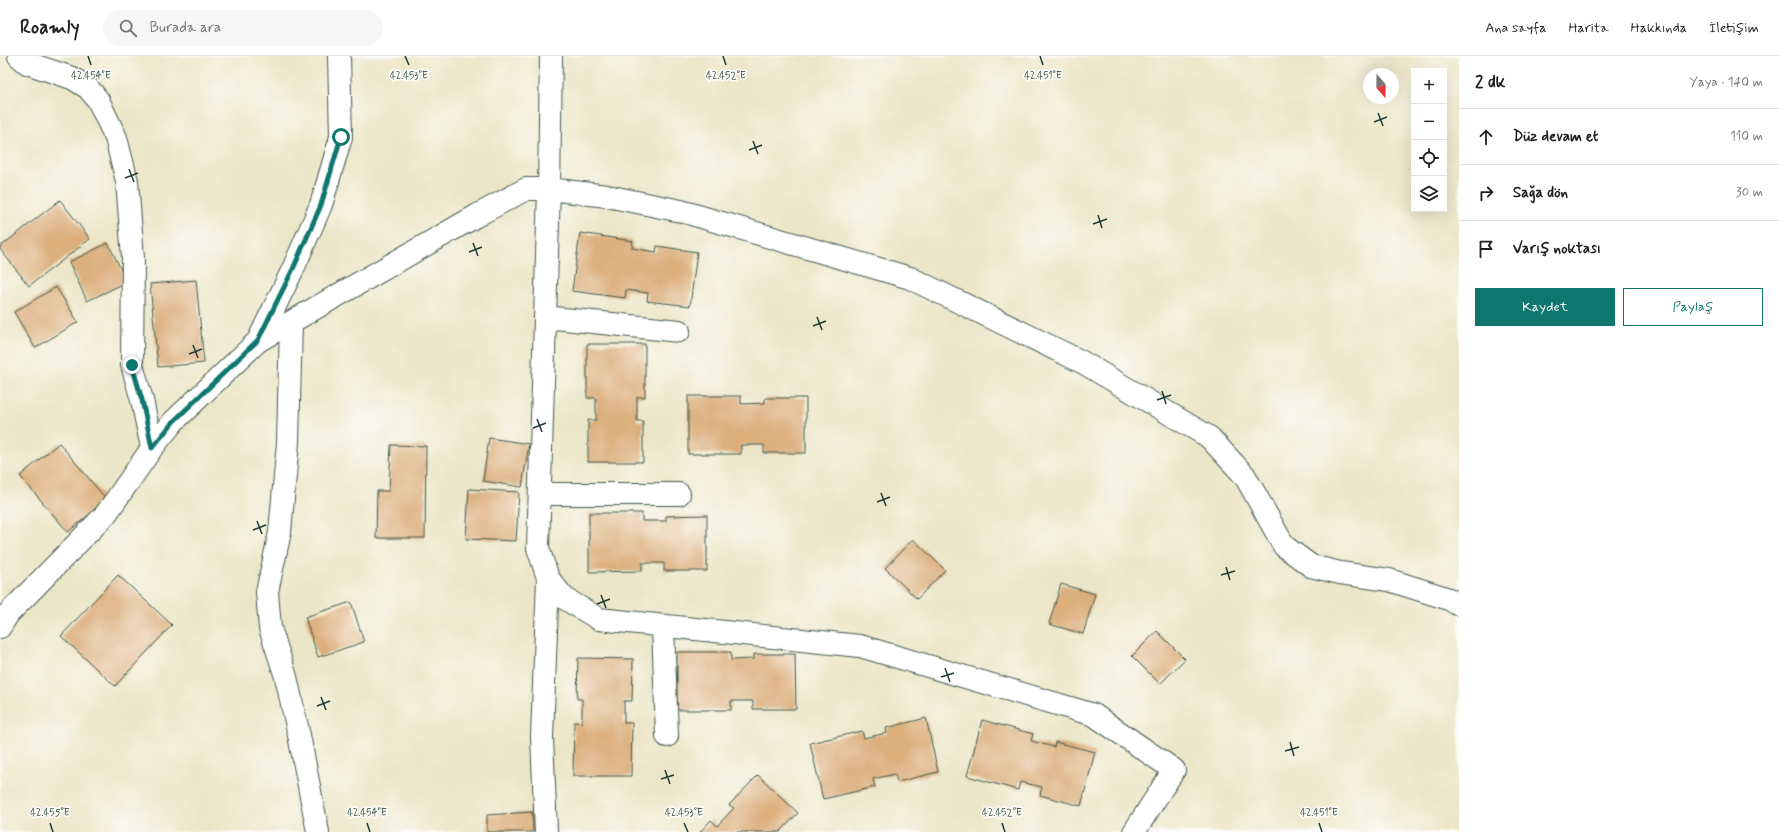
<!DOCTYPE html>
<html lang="tr">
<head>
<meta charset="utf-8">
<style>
  body { margin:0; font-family:Mynerve,sans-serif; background:#f6f6f6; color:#202124 }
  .controls { position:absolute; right:12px; top:12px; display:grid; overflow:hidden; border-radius:0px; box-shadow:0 4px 16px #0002 }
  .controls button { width:36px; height:36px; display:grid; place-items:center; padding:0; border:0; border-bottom:1px solid #e0e0e0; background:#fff; color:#202124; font:20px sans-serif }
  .compass { position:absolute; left:1363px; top:12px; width:36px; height:36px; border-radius:50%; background:#fff; box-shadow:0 4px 16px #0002; rotate:160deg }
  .stop { position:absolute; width:12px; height:12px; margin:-9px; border:3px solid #0f766e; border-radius:50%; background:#fff }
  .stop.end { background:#0f766e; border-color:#fff; box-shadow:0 1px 4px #0008 }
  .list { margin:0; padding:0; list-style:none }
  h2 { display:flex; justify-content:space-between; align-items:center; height:52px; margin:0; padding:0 16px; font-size:17px }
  h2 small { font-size:13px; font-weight:400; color:#757577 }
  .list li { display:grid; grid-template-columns:26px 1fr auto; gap:12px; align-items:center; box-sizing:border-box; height:56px; padding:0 16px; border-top:1px solid #e0e0e0 }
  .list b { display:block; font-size:15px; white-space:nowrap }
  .list em { font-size:13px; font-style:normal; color:#757577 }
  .actions { display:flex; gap:8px; padding:12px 16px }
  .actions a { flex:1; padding:9px 0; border:1px solid #0f766e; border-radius:0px; text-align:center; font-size:14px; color:#0f766e }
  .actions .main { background:#0f766e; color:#fff }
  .icon { flex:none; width:22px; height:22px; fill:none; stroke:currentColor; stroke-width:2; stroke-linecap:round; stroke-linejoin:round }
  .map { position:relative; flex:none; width:1459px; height:776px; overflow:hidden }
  header { display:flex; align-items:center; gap:24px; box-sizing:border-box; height:56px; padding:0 20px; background:#fff; border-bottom:1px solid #e0e0e0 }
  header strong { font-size:19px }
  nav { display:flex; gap:22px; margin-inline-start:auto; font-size:14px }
  .search { width:280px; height:36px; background:#f6f6f6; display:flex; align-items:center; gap:10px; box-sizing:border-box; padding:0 14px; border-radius:22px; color:#757577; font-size:15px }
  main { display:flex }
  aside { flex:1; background:#fff }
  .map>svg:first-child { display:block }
  .building { fill:#dcaf7d }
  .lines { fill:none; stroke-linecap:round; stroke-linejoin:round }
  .minor-casing { stroke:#3e564a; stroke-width:24 }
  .minor { stroke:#fff; stroke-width:22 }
  .route { stroke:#0f766e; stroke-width:5 }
  .ticks { fill:none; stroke:#1f3d34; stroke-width:1.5 }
  .ticks-label { font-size:10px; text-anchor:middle; fill:#1f3d34; stroke:#fdfcf7; stroke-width:3.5; stroke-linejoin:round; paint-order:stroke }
</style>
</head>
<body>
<header>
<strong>Roamly</strong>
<div class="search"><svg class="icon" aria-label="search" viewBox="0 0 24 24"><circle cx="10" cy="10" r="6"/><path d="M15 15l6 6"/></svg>Burada ara</div>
<nav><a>Ana sayfa</a><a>Harita</a><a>Hakkında</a><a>İletişim</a></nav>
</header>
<main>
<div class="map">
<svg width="1459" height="776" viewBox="0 0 1459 776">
  <rect width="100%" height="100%" fill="#fdfcf7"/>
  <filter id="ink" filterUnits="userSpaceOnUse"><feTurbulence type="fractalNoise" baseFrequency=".025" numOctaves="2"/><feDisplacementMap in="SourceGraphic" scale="8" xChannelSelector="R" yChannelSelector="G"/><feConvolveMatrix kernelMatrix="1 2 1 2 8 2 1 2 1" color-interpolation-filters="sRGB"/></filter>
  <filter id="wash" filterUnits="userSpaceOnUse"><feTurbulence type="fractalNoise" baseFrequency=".012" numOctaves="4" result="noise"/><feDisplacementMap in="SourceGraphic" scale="16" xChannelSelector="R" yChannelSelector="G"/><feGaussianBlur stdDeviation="0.9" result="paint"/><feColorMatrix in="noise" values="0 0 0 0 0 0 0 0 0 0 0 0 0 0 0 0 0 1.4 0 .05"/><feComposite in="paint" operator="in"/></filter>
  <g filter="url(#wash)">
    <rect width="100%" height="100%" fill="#ebe6c8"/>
    <g id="blocks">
      <!-- building -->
      <path class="building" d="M 60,144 L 90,183 L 29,230 L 0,193 L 0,191 Z
        M 580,177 L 633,185 L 632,192 L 656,196 L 657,190 L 697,196 L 690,250 L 647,245 L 648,237 L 626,234 L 625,242 L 572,235 Z
        M 108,187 L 127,226 L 87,245 L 69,206 Z
        M 196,224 L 204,307 L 158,311 L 150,228 Z
        M 56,231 L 78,266 L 35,292 L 14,256 Z
        M 587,288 L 645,288 L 645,341 L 637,341 L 637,365 L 643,365 L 643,406 L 588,406 L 588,364 L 596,364 L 596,342 L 587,342 Z
        M 688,340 L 741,340 L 741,348 L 765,347 L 765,342 L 806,342 L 806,397 L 764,397 L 764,389 L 741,389 L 741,398 L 688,398 Z
        M 489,382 L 529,388 L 522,431 L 483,425 Z
        M 59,387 L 107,444 L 68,476 L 20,420 Z
        M 391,389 L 426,390 L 425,482 L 376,482 L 377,435 L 389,435 Z
        M 469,433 L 519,436 L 516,485 L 466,483 Z
        M 589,457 L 642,457 L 642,465 L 666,465 L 666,460 L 707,459 L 707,515 L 664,515 L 664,507 L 642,507 L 642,515 L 589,516 Z
        M 913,483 L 945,514 L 917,543 L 885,512 Z
        M 118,519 L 172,569 L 115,630 L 61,580 Z
        M 1061,528 L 1095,538 L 1083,578 L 1049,568 Z
        M 351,546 L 364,586 L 318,601 L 305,561 Z
        M 1157,575 L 1185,603 L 1160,628 L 1132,600 Z
        M 677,596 L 731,596 L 731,604 L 754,603 L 754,598 L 795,598 L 796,653 L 753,653 L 753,645 L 731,645 L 731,654 L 677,654 Z
        M 578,602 L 633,603 L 632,645 L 624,645 L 624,667 L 632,667 L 631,720 L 573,720 L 574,666 L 582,667 L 582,643 L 577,643 Z
        M 926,662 L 938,716 L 897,726 L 895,718 L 873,723 L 875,731 L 823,743 L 810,687 L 862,675 L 864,682 L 887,677 L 886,672 Z
        M 982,664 L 1033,678 L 1031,685 L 1054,691 L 1055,686 L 1095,696 L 1081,750 L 1040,739 L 1042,731 L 1020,726 L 1018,734 L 967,720 Z
        M 758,719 L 798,757 L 780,776 L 700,776 L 711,764 L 717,770 L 734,752 L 729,749 Z
        M 532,756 L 533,776 L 487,776 L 487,759 Z"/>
    </g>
  </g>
  <g filter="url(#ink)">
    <use href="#blocks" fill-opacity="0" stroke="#3e564a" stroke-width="1"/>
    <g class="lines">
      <defs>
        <path id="minor" d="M 19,0 L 27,7 L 72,22 L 88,32 L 98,44 L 116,82 L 127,125 L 133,202 L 132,309 L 142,344 L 152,392
          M 551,0 L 549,133 L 538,492 L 548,522 L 564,542 L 599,563 L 860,590 L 1094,659 L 1174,714 L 1134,776
          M 545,261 L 679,275
          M 291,266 L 288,386 L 280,476 L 267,536 L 270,572 L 286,621 L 299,679 L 318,776
          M 258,285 L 293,213 L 321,149 L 341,81 L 339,0
          M 540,438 L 679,438
          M 663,570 L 667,680
          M 0,571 L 8,558 L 106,458 L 152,392 L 174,365 L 258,285 L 476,160 L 526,133 L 549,133 L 607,140 L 681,155 L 910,222 L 1082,306 L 1209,381 L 1245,420 L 1284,490 L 1311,510 L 1340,517 L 1389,524 L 1449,543 L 1459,549
          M 546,776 L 542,681 L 548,522"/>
      </defs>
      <!-- minor casing -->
      <use href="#minor" class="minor-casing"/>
      <!-- minor -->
      <use href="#minor" class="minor"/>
    </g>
  </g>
  <g class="lines" filter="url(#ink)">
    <!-- route -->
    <path class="route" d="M 132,309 L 142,344 L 152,392 L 174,365 L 258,284 L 293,213 L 321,149 L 341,81"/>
  </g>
  <!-- ticks -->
  <path class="ticks" d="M 88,0 L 91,9M 405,0 L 409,9M 723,0 L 726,9M 1040,0 L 1043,9M 1378,57 L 1383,70M 1374,66 L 1387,61M 753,85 L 758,98M 749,94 L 762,89M 129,113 L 134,126M 125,122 L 138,117M 1098,159 L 1102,172M 1093,168 L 1107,163M 473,187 L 478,200M 469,196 L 482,191M 817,261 L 822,274M 813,270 L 826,265M 193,289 L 198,302M 189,298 L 202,293M 1162,335 L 1166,348M 1157,344 L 1171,339M 537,363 L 542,376M 533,372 L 546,367M 881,437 L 886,450M 877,446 L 890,441M 257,465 L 262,478M 253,474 L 266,469M 1226,511 L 1230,524M 1221,519 L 1235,515M 601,539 L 606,552M 597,548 L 610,543M 945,612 L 950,626M 941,621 L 954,617M 321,641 L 326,654M 317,650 L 330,645M 1290,686 L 1294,700M 1285,695 L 1299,691M 665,714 L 670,728M 661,723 L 674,719M 50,767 L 53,776M 367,767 L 370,776M 684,767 L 688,776M 1002,767 L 1005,776M 1319,767 L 1322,776"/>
  <g class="ticks-label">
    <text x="91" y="23">42.454°E</text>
    <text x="409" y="23">42.453°E</text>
    <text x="1043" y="23">42.451°E</text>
    <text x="726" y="23">42.452°E</text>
    <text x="50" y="760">42.455°E</text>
    <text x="367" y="760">42.454°E</text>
    <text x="684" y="760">42.453°E</text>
    <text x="1002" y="760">42.452°E</text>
    <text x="1319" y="760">42.451°E</text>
  </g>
</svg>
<div class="controls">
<button>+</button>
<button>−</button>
<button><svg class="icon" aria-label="locate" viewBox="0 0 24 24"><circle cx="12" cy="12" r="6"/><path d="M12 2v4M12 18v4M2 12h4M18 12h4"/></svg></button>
<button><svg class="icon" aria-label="layers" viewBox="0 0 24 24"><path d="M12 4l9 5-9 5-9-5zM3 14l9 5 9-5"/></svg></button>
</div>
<svg class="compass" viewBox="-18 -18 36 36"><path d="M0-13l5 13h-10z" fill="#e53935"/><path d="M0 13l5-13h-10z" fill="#757577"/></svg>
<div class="stop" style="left:341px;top:81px"></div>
<div class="stop end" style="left:132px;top:309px"></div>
</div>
<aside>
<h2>2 dk<small>Yaya · 140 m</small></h2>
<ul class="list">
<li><svg class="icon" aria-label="ahead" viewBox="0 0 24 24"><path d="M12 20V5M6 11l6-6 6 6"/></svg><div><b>Düz devam et</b></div><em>110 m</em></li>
<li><svg class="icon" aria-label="right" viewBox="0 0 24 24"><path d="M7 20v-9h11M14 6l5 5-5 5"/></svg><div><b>Sağa dön</b></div><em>30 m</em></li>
<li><svg class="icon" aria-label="arrive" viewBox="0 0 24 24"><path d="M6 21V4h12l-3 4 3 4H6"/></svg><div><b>Varış noktası</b></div></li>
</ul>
<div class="actions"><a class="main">Kaydet</a><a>Paylaş</a></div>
</aside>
</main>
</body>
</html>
